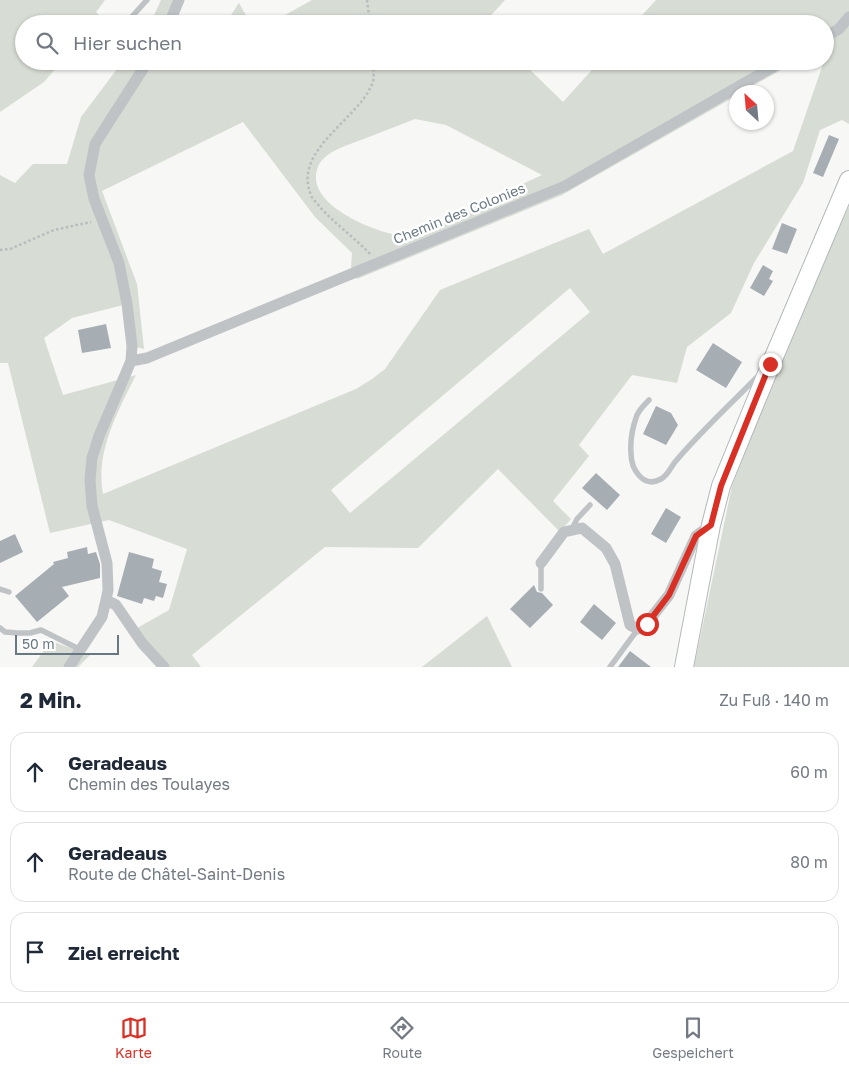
<!DOCTYPE html>
<html lang="de">
<head>
<meta charset="utf-8">
<style>
  body { margin:0; font-family:"Golos Text",sans-serif; background:#f2f2f3; color:#1f2937 }
  .compass { position:absolute; left:729px; top:85px; width:45px; height:45px; border-radius:50%; background:#fff; box-shadow:0 1px 4px #0004; rotate:334deg }
  .scale { position:absolute; left:15px; bottom:12px; width:104px; box-sizing:border-box; padding-left:5px; border:2px solid #697983; border-top:0; font-size:14px; line-height:18px; white-space:nowrap; color:#697983; -webkit-text-stroke:4px #fff; paint-order:stroke }
  .stop { position:absolute; width:15px; height:15px; margin:-11px; border:4px solid #d93025; border-radius:50%; background:#fff }
  .stop.end { background:#d93025; border-color:#fff; box-shadow:0 1px 5px #0008 }
  .list { margin:0; padding:0; list-style:none }
  h2 { display:flex; justify-content:space-between; align-items:center; height:65px; margin:0; padding:0 20px; font-size:21px }
  h2 small { font-size:16px; font-weight:400; color:#747a83 }
  .list li { display:grid; grid-template-columns:32px 1fr auto; gap:15px; align-items:center; box-sizing:border-box; height:80px; margin:0 10px 10px; padding:0 10px; border:1px solid #e0e1e3; border-radius:15px }
  .list b { display:block; font-size:19px; white-space:nowrap }
  .list p { margin:0; font-size:16px; white-space:nowrap; color:#747a83 }
  .list em { font-size:16px; font-style:normal; color:#747a83 }
  .icon { flex:none; width:28px; height:28px; fill:none; stroke:currentColor; stroke-width:2; stroke-linecap:round; stroke-linejoin:round }
  .map { position:relative; flex:none; width:849px; height:667px; overflow:hidden }
  .search { position:absolute; background:#fff; box-shadow:0 1px 4px #0004; left:15px; right:15px; top:15px; height:55px; display:flex; align-items:center; gap:12px; box-sizing:border-box; padding:0 18px; border-radius:28px; color:#747a83; font-size:19px }
  .sheet { height:335px; background:#fff }
  nav { display:flex; justify-content:space-around; align-items:center; box-sizing:border-box; height:70px; border-top:1px solid #e0e1e3; background:#fff; font-size:14px; color:#747a83 }
  nav a { display:grid; justify-items:center; gap:2px }
  nav .on { color:#d93025 }
  .map>svg:first-child { display:block }
  .green { fill:#d7dcd4; fill-rule:evenodd }
  .building { fill:#a7aeb3 }
  .lines { fill:none; stroke-linecap:round; stroke-linejoin:round }
  .primary-casing { stroke:#b2b7ba; stroke-width:20 }
  .path { stroke:#b9bcbe; stroke-width:2.5; stroke-dasharray:2.5 2.5; stroke-linecap:butt }
  .lane { stroke:#bfc3c6; stroke-width:5.5 }
  .street { stroke:#bfc3c6; stroke-width:11 }
  .primary { stroke:#fff; stroke-width:18 }
  .route { stroke:#d93025; stroke-width:6 }
  .labels { text-anchor:middle; dominant-baseline:central; stroke-width:5; stroke-linejoin:round; paint-order:stroke }
  .street-label { font-size:14px; fill:#697983; stroke:#fff }
</style>
</head>
<body>
<div class="map">
<svg width="849" height="667" viewBox="0 0 849 667">
  <rect width="100%" height="100%" fill="#f7f7f5"/>
  <!-- green -->
  <path class="green" d="M 0,0 L 105,0 L 96,12 L 101,17 L 95,24 L 24,24 L 24,61 L 62,61 L 44,82 L 0,112 Z
    M 161,0 L 179,0 L 169,24 L 150,24 Z
    M 312,0 L 505,0 L 483,24 L 269,24 Z
    M 656,0 L 849,0 L 849,124 L 842,120 L 820,130 L 803,183 L 754,263 L 731,313 L 687,347 L 677,383 L 632,375 L 579,445 L 589,456 L 553,501 L 571,519 L 560,532 L 498,469 L 418,548 L 325,547 L 192,655 L 201,667 L 159,667 L 130,632 L 169,610 L 187,549 L 109,520 L 50,533 L 8,363 L 0,363 L 0,175 L 15,183 L 33,164 L 67,164 L 81,117 L 123,61 L 521,61 L 563,102 L 600,61 L 797,61 L 742,92 L 736,92 L 736,96 L 562,195 L 357,279 L 351,267 L 352,253 L 315,217 L 243,122 L 102,191 L 137,284 L 144,349 L 132,346 L 127,304 L 72,318 L 44,338 L 63,395 L 136,375 C 118,411 95,452 103,494 L 356,389 L 372,379 L 385,369 L 440,290 L 589,229 L 603,254 L 793,151 L 824,61 L 825,61 L 830,44 L 825,45 L 825,24 L 634,24 ZM 415,119 L 446,125 L 542,175 L 409,237 C 381,235 314,209 316,176 C 316,170 319,163 323,159 C 333,149 348,145 361,140 C 379,133 397,126 415,119 ZM 570,288 L 590,312 L 350,513 L 331,490 Z
    M 239,3 L 251,24 L 225,24 Z
    M 849,206 L 849,667 L 694,667 L 732,486 L 806,299 Z
    M 487,616 L 512,667 L 422,667 Z
    M 51,641 L 90,655 L 78,667 L 32,667 Z"/>
  <!-- building -->
  <path class="building" d="M 829,135 L 839,139 L 823,177 L 813,173 Z
    M 782,223 L 797,229 L 787,254 L 772,249 Z
    M 763,265 L 773,271 L 769,279 L 773,281 L 764,296 L 750,288 Z
    M 106,324 L 111,348 L 82,353 L 78,330 Z
    M 713,343 L 742,362 L 726,388 L 696,370 Z
    M 656,406 L 671,413 L 678,425 L 666,445 L 643,434 Z
    M 596,473 L 620,495 L 607,510 L 582,488 Z
    M 666,508 L 681,517 L 666,543 L 651,534 Z
    M 15,534 L 23,552 L 0,563 L 0,541 Z
    M 87,547 L 88,554 L 96,552 L 100,564 L 100,578 L 62,587 L 69,596 L 37,622 L 15,596 L 54,564 L 53,562 L 68,558 L 67,552 Z
    M 129,552 L 154,559 L 152,568 L 162,571 L 159,582 L 167,584 L 163,598 L 156,596 L 154,601 L 144,598 L 142,604 L 117,596 Z
    M 534,585 L 537,592 L 542,593 L 553,605 L 530,628 L 510,609 Z
    M 594,604 L 616,623 L 602,640 L 580,622 Z
    M 630,651 L 651,667 L 618,667 Z"/>
  <g class="lines">
    <defs>
      <path id="primary" d="M 684,667 L 711,525 L 721,486 L 771,364 L 849,180"/>
    </defs>
    <!-- primary casing -->
    <use href="#primary" class="primary-casing"/>
    <!-- path -->
    <path class="path" d="M 367,0 L 370,24
      M 0,250 L 10,249 L 54,230 L 91,222
      M 370,254 C 354,237 335,224 320,207 C 317,203 312,199 311,195 C 292,150 358,120 372,84 C 375,78 373,68 373,61"/>
    <!-- lane -->
    <path class="lane" d="M 127,22 L 147,0
      M 649,400 C 644,405 640,409 637,415 C 633,426 630,441 631,453 C 631,469 643,489 661,479 C 667,476 671,467 675,462 C 701,431 732,403 760,374
      M 572,529 L 577,519 L 590,505
      M 541,563 L 541,589
      M 0,589 L 9,592
      M 0,628 L 5,632 L 18,633 L 30,633 L 41,630 L 81,650
      M 610,667 L 638,629"/>
    <!-- street -->
    <path class="street" d="M 169,24 L 179,0
      M 825,37 L 839,29 L 849,17
      M 131,361 L 147,358 L 565,186 L 783,61
      M 541,563 L 564,532 L 582,528 L 606,548 L 615,564 L 630,625 L 638,629 L 647,623 L 669,595 L 696,536 L 711,525
      M 106,600 L 116,605 L 142,643 L 164,667
      M 69,667 L 102,617 L 106,600 L 108,590 L 107,563 L 92,506 L 90,480 L 92,458 L 99,436 L 131,361 L 132,346 L 127,304 L 119,263 L 94,199 L 89,175 L 95,144 L 148,61"/>
    <!-- primary -->
    <use href="#primary" class="primary"/>
  </g>
  <g class="lines">
    <!-- route -->
    <path class="route" d="M 647,624 L 669,595 L 696,536 L 711,525 L 721,486 L 770,364"/>
  </g>
  <g class="labels">
    <!-- street labels -->
    <g class="street-label">
      <text transform="translate(459 213) rotate(-22)">Chemin des Colonies</text>
    </g>
  </g>
</svg>
<svg class="compass" viewBox="-18 -18 36 36"><path d="M0-13l5 13h-10z" fill="#e53935"/><path d="M0 13l5-13h-10z" fill="#747a83"/></svg>
<div class="scale">50 m</div>
<div class="stop" style="left:647px;top:624px"></div>
<div class="stop end" style="left:770px;top:364px"></div>
<div class="search"><svg class="icon" aria-label="search" viewBox="0 0 24 24"><circle cx="10" cy="10" r="6"/><path d="M15 15l6 6"/></svg>Hier suchen</div>
</div>
<section class="sheet">
<h2>2 Min.<small>Zu Fuß · 140 m</small></h2>
<ul class="list">
<li><svg class="icon" aria-label="ahead" viewBox="0 0 24 24"><path d="M12 20V5M6 11l6-6 6 6"/></svg><div><b>Geradeaus</b><p>Chemin des Toulayes</p></div><em>60 m</em></li>
<li><svg class="icon" aria-label="ahead" viewBox="0 0 24 24"><path d="M12 20V5M6 11l6-6 6 6"/></svg><div><b>Geradeaus</b><p>Route de Châtel-Saint-Denis</p></div><em>80 m</em></li>
<li><svg class="icon" aria-label="arrive" viewBox="0 0 24 24"><path d="M6 21V4h12l-3 4 3 4H6"/></svg><div><b>Ziel erreicht</b></div></li>
</ul>
</section>
<nav>
<a class="on"><svg class="icon" aria-label="map" viewBox="0 0 24 24"><path d="M3 6l6-2 6 2 6-2v14l-6 2-6-2-6 2zM9 4v14M15 6v14"/></svg>Karte</a>
<a><svg class="icon" aria-label="directions" viewBox="0 0 24 24"><path d="M12 3l9 9-9 9-9-9zM9 14v-3h6M13 9l2 2-2 2"/></svg>Route</a>
<a><svg class="icon" aria-label="saved" viewBox="0 0 24 24"><path d="M7 4h10v16l-5-4-5 4z"/></svg>Gespeichert</a>
</nav>
</body>
</html>
